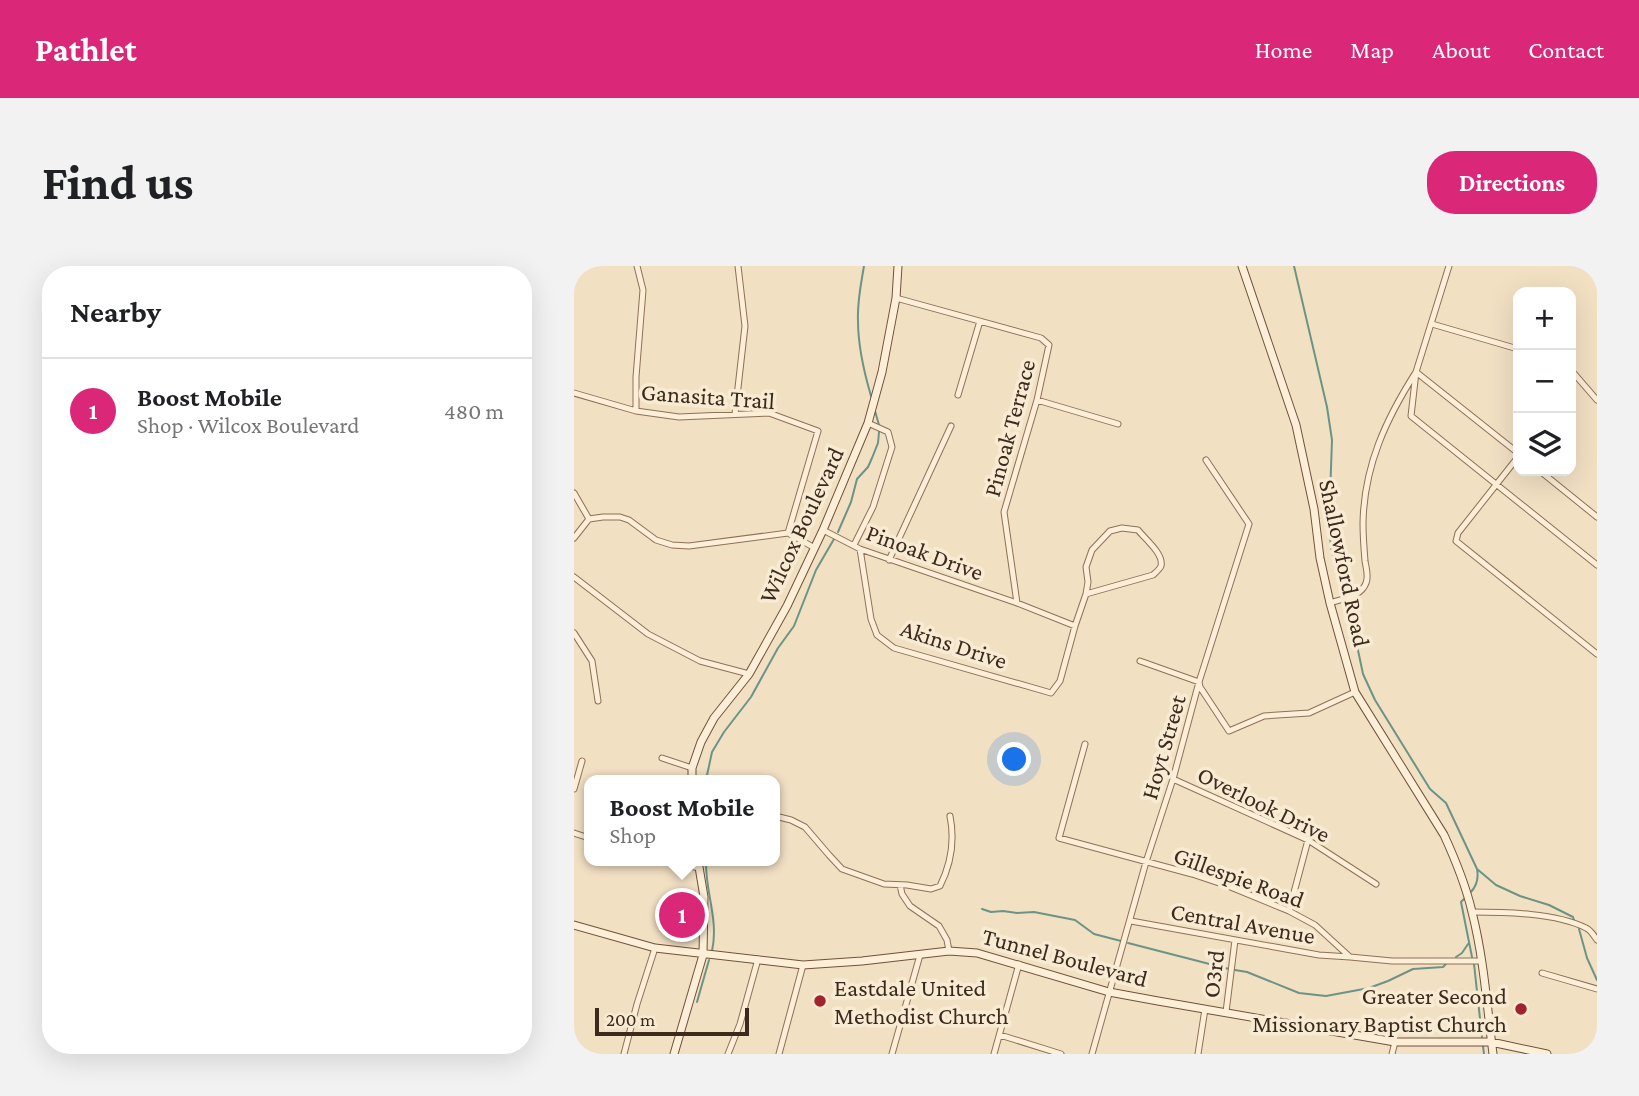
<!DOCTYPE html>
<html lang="en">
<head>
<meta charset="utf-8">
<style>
  body { margin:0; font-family:"Crimson Pro",serif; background:#f2f2f2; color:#202124 }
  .controls { position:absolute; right:21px; top:21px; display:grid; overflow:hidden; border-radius:14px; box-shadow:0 7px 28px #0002 }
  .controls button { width:63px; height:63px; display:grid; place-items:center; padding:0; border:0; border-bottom:2px solid #e0e0e0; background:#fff; color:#202124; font:35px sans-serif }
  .scale { position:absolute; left:21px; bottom:18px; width:154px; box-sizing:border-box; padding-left:7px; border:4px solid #3d2a1d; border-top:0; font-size:19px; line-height:24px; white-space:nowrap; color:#3d2a1d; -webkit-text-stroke:5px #f8ebd3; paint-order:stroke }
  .you { position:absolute; left:441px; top:494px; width:24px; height:24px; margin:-18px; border:5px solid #fff; border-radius:50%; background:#1a73e8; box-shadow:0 0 0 10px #1a73e833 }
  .badge { display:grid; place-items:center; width:46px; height:46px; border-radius:50%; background:#db2777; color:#fff; font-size:23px; font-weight:700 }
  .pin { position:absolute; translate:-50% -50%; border:4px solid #fff; box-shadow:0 2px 7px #0006 }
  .popup { position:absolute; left:10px; top:509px; width:196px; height:91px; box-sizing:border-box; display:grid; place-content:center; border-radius:14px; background:#fff; filter:drop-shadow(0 2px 5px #0005); font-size:23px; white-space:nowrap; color:#757577 }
  .popup b { font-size:26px; color:#202124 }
  .popup::after { content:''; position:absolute; left:50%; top:100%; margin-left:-14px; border:14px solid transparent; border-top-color:#fff }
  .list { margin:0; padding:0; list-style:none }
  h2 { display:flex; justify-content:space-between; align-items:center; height:91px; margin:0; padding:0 28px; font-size:30px }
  h2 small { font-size:23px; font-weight:400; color:#757577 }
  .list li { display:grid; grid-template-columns:46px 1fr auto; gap:21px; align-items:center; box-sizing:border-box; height:105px; padding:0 28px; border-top:2px solid #e0e0e0 }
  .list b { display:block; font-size:26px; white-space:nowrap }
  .list p { margin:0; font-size:23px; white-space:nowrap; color:#757577 }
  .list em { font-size:23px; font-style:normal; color:#757577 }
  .icon { flex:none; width:38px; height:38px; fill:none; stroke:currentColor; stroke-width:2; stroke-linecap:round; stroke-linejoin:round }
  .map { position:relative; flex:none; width:1023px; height:788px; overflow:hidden; border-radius:28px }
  header { display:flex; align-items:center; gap:42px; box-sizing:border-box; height:98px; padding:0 35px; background:#db2777; color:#fff }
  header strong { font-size:33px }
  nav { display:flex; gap:38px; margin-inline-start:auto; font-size:24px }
  .intro { display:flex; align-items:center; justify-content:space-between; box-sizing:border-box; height:168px; padding:0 42px }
  h1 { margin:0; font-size:49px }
  .button { padding:18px 32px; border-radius:28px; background:#db2777; color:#fff; font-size:24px; font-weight:700 }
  main { display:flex; gap:42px; padding:0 42px }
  aside { flex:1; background:#fff; border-radius:28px; box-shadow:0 7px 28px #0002 }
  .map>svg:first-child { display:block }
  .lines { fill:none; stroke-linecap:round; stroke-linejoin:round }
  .stream { stroke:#6b9486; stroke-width:2 }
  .street-casing { stroke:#8e7058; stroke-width:7 }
  .secondary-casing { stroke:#70513b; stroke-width:9 }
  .street { stroke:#fceed7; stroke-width:5 }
  .secondary { stroke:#fceed7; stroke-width:7 }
  .poi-dot { fill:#a2222e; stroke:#f8ebd3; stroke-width:2.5 }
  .labels { text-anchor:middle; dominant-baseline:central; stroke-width:7; stroke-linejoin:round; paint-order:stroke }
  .street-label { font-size:24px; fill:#3d2a1d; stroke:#f8ebd3 }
  .poi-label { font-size:24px; fill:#3d2a1d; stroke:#f8ebd3; text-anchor:start }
</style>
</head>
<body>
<header>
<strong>Pathlet</strong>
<nav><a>Home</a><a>Map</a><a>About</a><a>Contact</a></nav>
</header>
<div class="intro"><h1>Find us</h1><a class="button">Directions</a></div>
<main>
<aside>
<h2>Nearby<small></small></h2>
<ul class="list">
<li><span class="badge">1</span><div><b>Boost Mobile</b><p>Shop · Wilcox Boulevard</p></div><em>480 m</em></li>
</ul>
</aside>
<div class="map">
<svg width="1023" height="788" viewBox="0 0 1023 788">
  <rect width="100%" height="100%" fill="#f2e0c3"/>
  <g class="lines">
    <!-- stream -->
    <path class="stream" d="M 290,0 C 287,18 283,36 284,55 C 284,80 290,106 297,130
      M 720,0 L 753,141 L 758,174 L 755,258 L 757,281 L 768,328
      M 301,145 L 305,159
      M 264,266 L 277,236 L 283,213 L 294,201 L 298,192 L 304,177 L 305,166
      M 770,335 L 781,370 L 789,408 L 801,434 L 856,523 L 872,537 L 903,603 C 905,613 903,620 896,627
      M 132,514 L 138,486 L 150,466 L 177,431 L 204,382 L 220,360 L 242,304 L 260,273
      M 132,595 C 131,625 145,654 138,685
      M 903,603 L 922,619 L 946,630 L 975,639 L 999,651 L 1000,654
      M 891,632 L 887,636 L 898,691
      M 408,643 L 417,646 L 429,645 L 443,647 L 460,646 L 501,654 L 520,668 L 547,675
      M 1005,663 L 1013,692 L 1023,714
      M 554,677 L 655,703
      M 882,691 L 888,687 L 894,678
      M 900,698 L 908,771
      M 661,704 L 673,706 L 725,727 L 752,730 L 795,722 L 814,715 L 839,703 L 869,701 L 872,698
      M 123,736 L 135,694
      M 909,780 L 910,788"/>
    <defs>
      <path id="street" d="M 875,0 L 842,106 L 837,150 L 1023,299
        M 322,32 L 467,72 L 475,79 L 463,134 L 430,246 L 443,337
        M 858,58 L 944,83
        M 997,104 L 1023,134
        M 0,127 L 62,145 L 105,151 L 195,147 L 244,165 L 214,267
        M 384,129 L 406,55
        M 463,134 L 544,158
        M 62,145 L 62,111 L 69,24 L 63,0
        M 161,148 L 171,60 L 164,0
        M 944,191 L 884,267 L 882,275 L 1023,388
        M 966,205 L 1023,251
        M 0,227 L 15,253
        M 548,262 L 564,264 C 571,273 590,288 587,300 C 586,303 581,307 579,309 L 512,328 L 514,316 L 512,301 L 518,284 L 536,265 Z
        M 249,264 L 286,283 L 443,337 L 501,360
        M 0,272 L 15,253 L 29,251 L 46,251 L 55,254 L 82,274 L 98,279 L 115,280 L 214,267 L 239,281
        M 280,279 L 299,241 L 318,181 L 314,166 L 294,157
        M 286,283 L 297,353 L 303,369 L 320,382 L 477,427 L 486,415 L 501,360 L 512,328
        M 315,294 L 377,160
        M 0,311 L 74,368 L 126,395 L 175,408
        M 756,337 C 769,332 787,331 792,317 C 795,310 792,302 791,295 C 790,283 789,270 789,257 C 790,200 812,153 842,106 L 944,187
        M 0,367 L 18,395 L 24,435
        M 566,395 L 625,416 L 626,421 L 655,465 L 690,450 L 735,447 L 781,426
        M 511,478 L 485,572 L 618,608 L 654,620 L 715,645 L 741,659 L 776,691 L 818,695 L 907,695
        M 88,492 L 118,502
        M 599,513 L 734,574 L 802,618
        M 0,523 L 8,495
        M 201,550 L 217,554 L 231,561 L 255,589 L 268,603 L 310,618 L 333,619 L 357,623 L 366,620 C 377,598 381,575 376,550
        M 0,567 L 15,572
        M 94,595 L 125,602
        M 326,619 L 328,628 L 336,640 L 365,660 L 373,674 L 375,685
        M 715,645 L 734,574
        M 898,646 C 931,646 983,647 1012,662 C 1017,664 1020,670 1023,674
        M 557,655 L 745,689 L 776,691
        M 968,707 L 1023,723
        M 652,746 L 661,674
        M 426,769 L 487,788
        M 50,788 L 63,738 L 81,682
        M 154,788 L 166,758 L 184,693
        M 205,788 L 229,699
        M 318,788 L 346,689
        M 420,788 L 445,698
        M 518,788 L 572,596 L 599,513 L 625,416 L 675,258 L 632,194
        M 624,788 L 631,743
        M 818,788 L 821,776"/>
      <path id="secondary" d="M 668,0 L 722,159 L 740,243 L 746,292 L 756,337 L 781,426 L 870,569 C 881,593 892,620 898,646 C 910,693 913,741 919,788
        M 118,514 L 118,502 L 127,476 L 140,452 L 175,408 L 213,340 L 249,264 L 294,157 L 308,106 L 322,32 L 324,0
        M 0,659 L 81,682 L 229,699 L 288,695 L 375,685 L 403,687 L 535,726 L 584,735 L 821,776 L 917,776 L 973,788
        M 100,788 L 129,689 L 130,631 L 124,595"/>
    </defs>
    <!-- street casing -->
    <use href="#street" class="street-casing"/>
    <!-- secondary casing -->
    <use href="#secondary" class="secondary-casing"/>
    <!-- street -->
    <use href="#street" class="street"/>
    <!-- secondary -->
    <use href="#secondary" class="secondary"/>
  </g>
  <!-- markers -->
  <g class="poi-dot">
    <circle cx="246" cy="735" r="7"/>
    <circle cx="947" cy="743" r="7"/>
  </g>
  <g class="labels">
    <!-- street labels -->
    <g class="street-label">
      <text transform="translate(134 130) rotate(4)">Ganasita Trail</text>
      <text transform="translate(435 162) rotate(-75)">Pinoak Terrace</text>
      <text transform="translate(227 259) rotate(-65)">Wilcox Boulevard</text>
      <text transform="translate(351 286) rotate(20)">Pinoak Drive</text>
      <text transform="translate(771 297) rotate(78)">Shallowford Road</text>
      <text transform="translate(380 378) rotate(18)">Akins Drive</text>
      <text transform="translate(589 481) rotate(-74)">Hoyt Street</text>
      <text transform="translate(690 538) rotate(26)">Overlook Drive</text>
      <text transform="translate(665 611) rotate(20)">Gillespie Road</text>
      <text transform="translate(669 657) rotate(10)">Central Avenue</text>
      <text transform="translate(491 691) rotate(15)">Tunnel Boulevard</text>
      <text transform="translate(639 708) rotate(-83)">O3rd</text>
    </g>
    <!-- poi labels -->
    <g class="poi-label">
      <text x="260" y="721">Eastdale United<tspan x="260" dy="28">Methodist Church</tspan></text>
      <text x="933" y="729" text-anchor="end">Greater Second<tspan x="933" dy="28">Missionary Baptist Church</tspan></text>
    </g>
  </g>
</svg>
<div class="controls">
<button>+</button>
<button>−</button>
<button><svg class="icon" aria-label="layers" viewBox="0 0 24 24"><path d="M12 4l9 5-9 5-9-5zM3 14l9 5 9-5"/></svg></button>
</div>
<div class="scale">200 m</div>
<div class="you"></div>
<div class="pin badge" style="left:108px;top:649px">1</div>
<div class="popup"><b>Boost Mobile</b>Shop</div>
</div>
</main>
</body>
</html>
